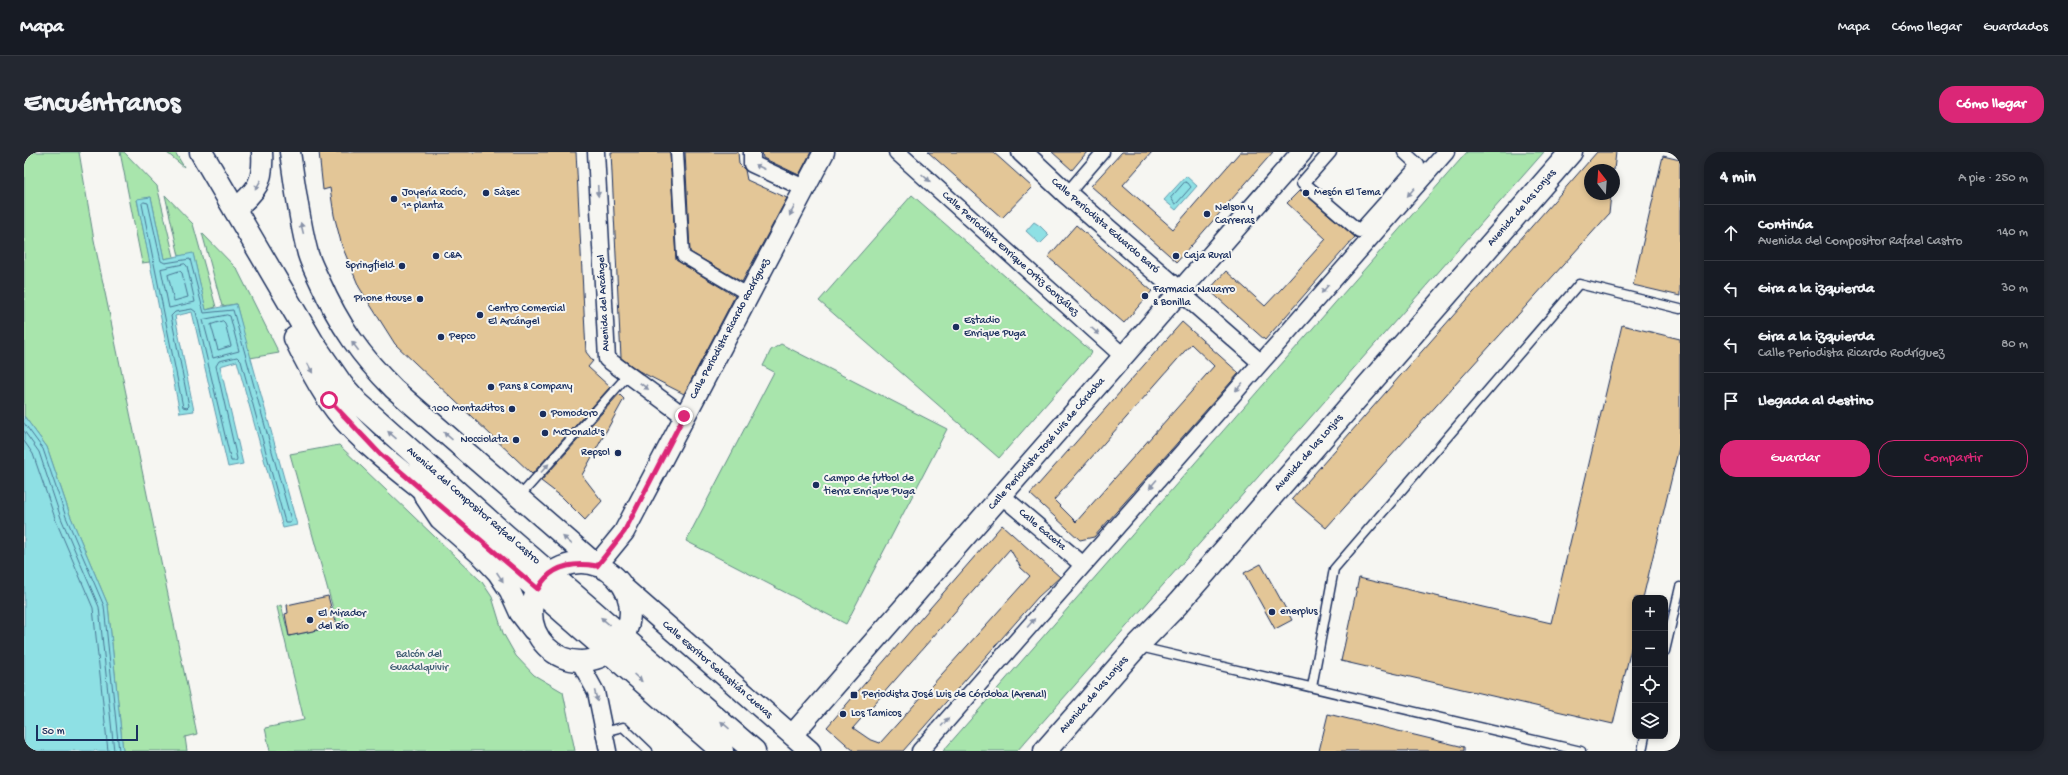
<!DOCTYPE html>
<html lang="es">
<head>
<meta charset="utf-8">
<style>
  body { margin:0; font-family:"Gochi Hand",sans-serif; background:#242831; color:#f1f3f6 }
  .controls { position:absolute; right:12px; bottom:12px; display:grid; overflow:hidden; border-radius:8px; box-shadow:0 2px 6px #0003 }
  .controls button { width:36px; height:36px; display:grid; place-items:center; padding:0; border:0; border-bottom:1px solid #363941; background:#171b24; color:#f1f3f6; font:20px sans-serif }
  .compass { position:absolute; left:1560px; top:12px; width:36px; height:36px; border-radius:50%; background:#171b24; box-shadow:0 2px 6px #0003; rotate:343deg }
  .scale { position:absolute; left:12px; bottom:10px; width:102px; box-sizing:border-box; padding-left:4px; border:2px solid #1b2f5e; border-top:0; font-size:11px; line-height:14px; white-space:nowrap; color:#1b2f5e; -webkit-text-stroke:3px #f6f6f2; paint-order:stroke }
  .stop { position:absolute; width:12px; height:12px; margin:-9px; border:3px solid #db2777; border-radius:50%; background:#fff }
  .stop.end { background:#db2777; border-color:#fff; box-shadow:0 1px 4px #0008 }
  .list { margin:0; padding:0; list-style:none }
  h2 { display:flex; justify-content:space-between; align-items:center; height:52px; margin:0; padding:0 16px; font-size:17px }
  h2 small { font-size:13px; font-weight:400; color:#9ea1a6 }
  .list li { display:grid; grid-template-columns:26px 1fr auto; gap:12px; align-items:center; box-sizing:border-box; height:56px; padding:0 16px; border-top:1px solid #363941 }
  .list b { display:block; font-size:15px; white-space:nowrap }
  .list p { margin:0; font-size:13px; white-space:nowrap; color:#9ea1a6 }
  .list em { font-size:13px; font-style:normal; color:#9ea1a6 }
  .actions { display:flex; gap:8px; padding:12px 16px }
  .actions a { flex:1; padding:9px 0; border:1px solid #db2777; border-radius:16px; text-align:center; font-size:14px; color:#db2777 }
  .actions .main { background:#db2777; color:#fff }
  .icon { flex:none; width:22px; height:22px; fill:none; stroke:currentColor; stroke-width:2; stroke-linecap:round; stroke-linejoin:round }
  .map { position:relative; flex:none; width:1656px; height:599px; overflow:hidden; border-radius:16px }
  header { display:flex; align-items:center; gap:24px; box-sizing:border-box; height:56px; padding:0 20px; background:#171b24; border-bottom:1px solid #363941 }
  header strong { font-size:19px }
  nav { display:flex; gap:22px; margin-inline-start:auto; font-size:14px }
  .intro { display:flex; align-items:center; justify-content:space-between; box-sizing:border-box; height:96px; padding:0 24px }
  h1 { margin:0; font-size:28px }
  .button { padding:10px 18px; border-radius:16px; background:#db2777; color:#fff; font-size:14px; font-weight:700 }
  main { display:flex; gap:24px; padding:0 24px }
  aside { flex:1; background:#171b24; border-radius:16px; box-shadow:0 2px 6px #0003 }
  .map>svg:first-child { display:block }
  .green { fill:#a8e5ac; stroke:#628a85 }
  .water { fill:#8ee0e4; stroke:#6099ae }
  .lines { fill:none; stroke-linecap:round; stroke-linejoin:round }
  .shore { stroke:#497694; stroke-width:1 }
  .building { fill:#e3c697; stroke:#1b2f5e; fill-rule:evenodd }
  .service-casing { stroke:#1b2f5e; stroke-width:11 }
  .pedestrian-casing { stroke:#1b2f5e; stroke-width:15 }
  .minor-casing { stroke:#1b2f5e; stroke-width:19 }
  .tertiary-casing { stroke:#1b2f5e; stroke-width:23 }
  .secondary-casing { stroke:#1b2f5e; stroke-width:25 }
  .primary-casing { stroke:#1b2f5e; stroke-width:25 }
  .service { stroke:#f6f6f2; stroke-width:8 }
  .pedestrian { stroke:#f6f6f2; stroke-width:12 }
  .minor { stroke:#f6f6f2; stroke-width:16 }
  .tertiary { stroke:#f6f6f2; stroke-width:20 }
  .secondary { stroke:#f6f6f2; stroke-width:22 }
  .primary { stroke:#f6f6f2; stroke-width:22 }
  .oneway { fill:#8892a8 }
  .route { stroke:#db2777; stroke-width:5 }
  .poi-dot { fill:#1b2f5e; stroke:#f6f6f2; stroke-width:1.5 }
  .labels { text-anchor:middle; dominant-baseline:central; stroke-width:4; stroke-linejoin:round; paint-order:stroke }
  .poi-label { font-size:11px; fill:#1b2f5e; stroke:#f6f6f2; text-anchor:start }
  .street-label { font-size:11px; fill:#1b2f5e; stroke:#f6f6f2 }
  .park-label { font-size:11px; fill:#3e5c72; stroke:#f6f6f2 }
</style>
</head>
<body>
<header>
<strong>Mapa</strong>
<nav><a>Mapa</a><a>Cómo llegar</a><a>Guardados</a></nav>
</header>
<div class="intro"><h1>Encuéntranos</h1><a class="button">Cómo llegar</a></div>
<main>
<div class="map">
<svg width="1656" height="599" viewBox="0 0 1656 599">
  <rect width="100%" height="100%" fill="#f6f6f2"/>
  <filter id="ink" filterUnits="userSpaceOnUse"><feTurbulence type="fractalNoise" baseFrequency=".025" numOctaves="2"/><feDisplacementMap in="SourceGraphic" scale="8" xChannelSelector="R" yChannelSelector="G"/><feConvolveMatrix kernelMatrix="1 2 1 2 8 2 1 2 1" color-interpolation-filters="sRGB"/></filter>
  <g filter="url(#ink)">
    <!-- green -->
    <path class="green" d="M 0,0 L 55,0 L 70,88 L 173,582 L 161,585 L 163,599 L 99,599 L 84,453 L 46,363 L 23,295 L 0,264 Z
      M 96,0 L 100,0 L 133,34 L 150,105 L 140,107 L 127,45 L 113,48 L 126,110 L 118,111 Z
      M 142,0 L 151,0 L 160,15 Z
      M 1443,0 L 1520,0 L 993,599 L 919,599 Z
      M 141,43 L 169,72 L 192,155 L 182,158 L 169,102 L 155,104 Z
      M 888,43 L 1068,200 L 975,306 L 795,149 Z
      M 178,81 L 213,117 L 255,201 L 226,206 L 212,152 L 198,154 Z
      M 757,192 L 923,277 L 822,472 L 662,389 L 750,220 L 739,214 L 747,198 Z
      M 315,293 L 458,430 L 468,445 L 479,481 L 492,504 L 510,523 L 539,540 L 551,599 L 246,599 L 241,576 L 280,568 L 253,455 L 257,453 L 265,484 L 314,474 L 266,302 Z"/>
    <!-- water -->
    <path class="water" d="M 1162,24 L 1173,34 L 1152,58 L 1140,48 Z
      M 127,45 L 140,107 L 169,101 L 182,158 L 212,152 L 273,373 L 259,376 L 213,209 L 196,214 L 219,312 L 204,315 L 168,160 L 151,164 L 170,259 L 156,261 L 113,47 Z
      M 1010,70 L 1016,74 L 1025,83 L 1016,92 L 1002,79 Z
      M 0,264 L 23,295 L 46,363 L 84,453 L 99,599 L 0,599 Z"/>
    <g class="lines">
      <!-- shore -->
      <path class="shore" d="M 1161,30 L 1164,31 L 1167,35 L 1153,51 L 1151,52 L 1147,46 Z
        M 120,50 L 124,51 L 137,109 L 141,111 L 166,107 L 180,161 L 209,158 L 267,368 L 266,370 L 261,370 L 217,209 L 213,205 L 195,209 L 192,214 L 213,307 L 212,309 L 207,309 L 172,160 L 168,157 L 151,160 L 147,164 L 165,254 L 163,256 L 159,255 L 118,52 Z
        M 161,112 L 163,114 L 171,150 L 145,156 L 137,117 Z
        M 156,119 L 158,121 L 164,145 L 150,149 L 144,123 Z
        M 203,163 L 206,164 L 215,199 L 189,206 L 179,168 Z
        M 199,169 L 201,171 L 207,194 L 194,198 L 187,173 Z
        M 0,271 L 19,297 L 42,365 L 80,454 L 95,599
        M 0,279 L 15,300 L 37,366 L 75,455 L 90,599
        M 0,289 L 9,302 L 32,369 L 69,456 L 84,599"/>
    </g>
    <!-- building -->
    <path class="building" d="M 295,0 L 552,0 L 562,200 L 569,209 L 564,215 L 586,235 L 508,322 L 371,192 L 335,135 L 318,94 L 310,63 L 306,36 L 299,38 Z
      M 587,0 L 646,0 L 652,108 L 711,144 L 660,242 L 615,219 L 597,206 Z
      M 661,0 L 714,0 L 715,12 L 721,18 L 723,28 L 763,46 L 718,130 L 666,100 Z
      M 738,0 L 787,0 L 775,23 L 739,6 Z
      M 904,0 L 969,0 L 1008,35 L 978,66 Z
      M 1028,0 L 1063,0 L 1048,18 Z
      M 1098,0 L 1128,0 L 1099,33 L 1149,77 L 1216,0 L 1249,0 L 1153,110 L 1067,34 Z
      M 1573,0 L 1592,0 L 1590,18 L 1566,18 L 1566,42 L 1587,42 L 1585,62 L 1302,376 L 1268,347 Z
      M 1639,4 L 1656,8 L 1656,144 L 1609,133 Z
      M 1276,38 L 1331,85 L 1241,188 L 1185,138 L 1202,119 L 1241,154 L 1258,136 L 1302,87 L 1263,51 Z
      M 1052,73 L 1128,139 L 1100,171 L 1024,105 Z
      M 1158,170 L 1215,221 L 1070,385 L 1056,388 L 1006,342 ZM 1167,192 L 1190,214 L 1052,370 L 1030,348 Z
      M 1598,173 L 1656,187 L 1656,291 L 1619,446 L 1611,446 L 1611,480 L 1589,572 L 1317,509 L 1335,426 L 1527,471 Z
      M 595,242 L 600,247 L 558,323 L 578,349 L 561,368 L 538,345 L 517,329 Z
      M 978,373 L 1036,425 L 1014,445 L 879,599 L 830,599 L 803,575 ZM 986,397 L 997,416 L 1006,424 L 856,591 L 845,587 L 829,576 Z
      M 1237,412 L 1268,468 L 1251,477 L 1220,421 Z
      M 304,444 L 312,474 L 265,484 L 261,462 L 264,461 L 263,453 Z
      M 1304,562 L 1440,595 L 1440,599 L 1295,599 Z"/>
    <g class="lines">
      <defs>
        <path id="service" d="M 495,345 L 604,223
          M 1116,495 L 1557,599
          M 1641,499 L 1656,435
          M 1288,535 L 1310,417 L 1555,132 L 1656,157
          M 580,580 L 599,575 L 624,599
          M 1618,599 L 1621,584"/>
        <path id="pedestrian" d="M 653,0 L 659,104 L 725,143
          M 1306,0 L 1279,31 L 1335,79 L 1394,13 L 1380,0
          M 1043,42 L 1079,0"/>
        <path id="minor" d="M 572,0 L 583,207 L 660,264
          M 728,0 L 728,12 L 780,36
          M 873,0 L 1099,204
          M 1155,139 L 1236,210
          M 978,344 L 1058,412
          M 555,509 L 572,540 L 584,599
          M 896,599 L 1422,0"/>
        <path id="tertiary" d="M 266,0 C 271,34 275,68 284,102 C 287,112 292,121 296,130 C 315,173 337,204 370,237 L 573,413
          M 998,0 L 1043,42 L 1155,139
          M 210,58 C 233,38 240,31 238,0
          M 400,343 L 416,367 L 459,405 L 474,421 L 486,439 L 496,461 L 509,478
          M508 460a49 49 0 1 1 98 0a49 49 0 1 1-98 0Z
          M 573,413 L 600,380 L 800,0
          M 600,436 L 786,599
          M 768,583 L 1278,0"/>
        <path id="secondary" d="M 1021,599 L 1113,494 L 1152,454 L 1547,0"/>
        <path id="primary" d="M 177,0 L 289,191 L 318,233 L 334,251 L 473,376 L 730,599
          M 271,186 C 281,207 292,228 305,248 C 328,282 364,309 395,334 L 698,599"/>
      </defs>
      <!-- service casing -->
      <use href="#service" class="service-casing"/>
      <!-- pedestrian casing -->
      <use href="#pedestrian" class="pedestrian-casing"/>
      <!-- minor casing -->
      <use href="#minor" class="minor-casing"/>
      <!-- tertiary casing -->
      <use href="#tertiary" class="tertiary-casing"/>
      <!-- secondary casing -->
      <use href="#secondary" class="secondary-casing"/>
      <!-- primary casing -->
      <use href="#primary" class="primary-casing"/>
      <!-- service -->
      <use href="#service" class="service"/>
      <!-- pedestrian -->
      <use href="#pedestrian" class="pedestrian"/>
      <!-- minor -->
      <use href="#minor" class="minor"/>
      <!-- tertiary -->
      <use href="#tertiary" class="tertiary"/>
      <!-- secondary -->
      <use href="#secondary" class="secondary"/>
      <!-- primary -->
      <use href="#primary" class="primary"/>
    </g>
    <!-- one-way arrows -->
    <defs><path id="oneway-solid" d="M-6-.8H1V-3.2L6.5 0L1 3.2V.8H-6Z"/></defs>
    <g class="oneway">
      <use href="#oneway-solid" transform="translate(736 15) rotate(-155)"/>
      <use href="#oneway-solid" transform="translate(902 26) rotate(42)"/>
      <use href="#oneway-solid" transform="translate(234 33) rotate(120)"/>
      <use href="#oneway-solid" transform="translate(574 39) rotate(87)"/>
      <use href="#oneway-solid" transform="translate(1387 40) rotate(131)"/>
      <use href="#oneway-solid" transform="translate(768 59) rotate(117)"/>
      <use href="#oneway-solid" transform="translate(278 76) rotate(-104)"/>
      <use href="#oneway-solid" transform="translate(1301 137) rotate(131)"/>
      <use href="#oneway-solid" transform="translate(1071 179) rotate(42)"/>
      <use href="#oneway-solid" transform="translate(331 194) rotate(-127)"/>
      <use href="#oneway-solid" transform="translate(286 216) rotate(62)"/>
      <use href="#oneway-solid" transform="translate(620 234) rotate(37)"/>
      <use href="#oneway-solid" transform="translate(1215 235) rotate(131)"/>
      <use href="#oneway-solid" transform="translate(368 283) rotate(-139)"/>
      <use href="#oneway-solid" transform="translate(424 284) rotate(-139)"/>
      <use href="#oneway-solid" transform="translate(521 316) rotate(-48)"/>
      <use href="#oneway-solid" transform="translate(1129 332) rotate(131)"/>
      <use href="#oneway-solid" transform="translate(543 388) rotate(-139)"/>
      <use href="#oneway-solid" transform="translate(476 425) rotate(56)"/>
      <use href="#oneway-solid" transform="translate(581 469) rotate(-139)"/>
      <use href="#oneway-solid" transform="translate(1007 471) rotate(-49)"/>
      <use href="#oneway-solid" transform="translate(614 526) rotate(42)"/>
      <use href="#oneway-solid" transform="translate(572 544) rotate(75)"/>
      <use href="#oneway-solid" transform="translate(921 570) rotate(-49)"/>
      <use href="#oneway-solid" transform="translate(701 573) rotate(-139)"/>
    </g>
  </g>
  <g class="lines" filter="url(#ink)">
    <!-- route -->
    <path class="route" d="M 305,248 L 356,302 L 514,437 C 526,414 549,410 573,414 L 600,380 L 660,264"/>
  </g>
  <!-- markers -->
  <g class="poi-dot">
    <circle cx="462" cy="41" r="4"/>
    <circle cx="1282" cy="41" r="4"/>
    <circle cx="370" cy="47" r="4"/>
    <circle cx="1183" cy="62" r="4"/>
    <circle cx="412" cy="104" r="4"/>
    <circle cx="1152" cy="104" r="4"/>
    <circle cx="378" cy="114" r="4"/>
    <circle cx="1121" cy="144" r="4"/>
    <circle cx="396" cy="147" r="4"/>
    <circle cx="456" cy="163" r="4"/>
    <circle cx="932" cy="175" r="4"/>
    <circle cx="417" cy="185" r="4"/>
    <circle cx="467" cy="235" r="4"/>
    <circle cx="488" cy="257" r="4"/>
    <circle cx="519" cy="262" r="4"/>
    <circle cx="521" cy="281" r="4"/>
    <circle cx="492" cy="288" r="4"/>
    <circle cx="594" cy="301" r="4"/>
    <circle cx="792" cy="333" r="4"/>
    <circle cx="1248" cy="460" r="4"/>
    <circle cx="286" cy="468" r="4"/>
    <rect x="826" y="539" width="8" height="8" rx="2"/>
    <circle cx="819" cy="562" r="4"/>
  </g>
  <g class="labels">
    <!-- poi labels -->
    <g class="poi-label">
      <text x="378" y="41">Joyería Rocío,<tspan x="378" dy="13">1ª planta</tspan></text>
      <text x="470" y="41">5àsec</text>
      <text x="1290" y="41">Mesón El Tema</text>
      <text x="1191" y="56">Nelson y<tspan x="1191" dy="13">Carreras</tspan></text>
      <text x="420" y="104">C&amp;A</text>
      <text x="1160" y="104">Caja Rural</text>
      <text x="370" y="114" text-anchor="end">Springfield</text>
      <text x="1129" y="138">Farmacia Navarro<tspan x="1129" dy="13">&amp; Bonilla</tspan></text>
      <text x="388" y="147" text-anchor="end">Phone House</text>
      <text x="464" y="157">Centro Comercial<tspan x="464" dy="13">El Arcángel</tspan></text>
      <text x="940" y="169">Estadio<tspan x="940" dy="13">Enrique Puga</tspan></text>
      <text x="425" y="185">Pepco</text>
      <text x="475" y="235">Pans &amp; Company</text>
      <text x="480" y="257" text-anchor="end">100 Montaditos</text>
      <text x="527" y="262">Pomodoro</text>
      <text x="529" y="281">McDonald's</text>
      <text x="484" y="288" text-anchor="end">Nocciolata</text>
      <text x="586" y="301" text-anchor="end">Repsol</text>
      <text x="800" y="327">Campo de futbol de<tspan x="800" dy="13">tierra Enrique Puga</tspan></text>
      <text x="1256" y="460">enerplus</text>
      <text x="294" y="462">El Mirador<tspan x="294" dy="13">del Río</tspan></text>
      <text x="838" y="543">Periodista José Luis de Córdoba (Arenal)</text>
      <text x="827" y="562">Los Tamicos</text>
    </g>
    <!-- street labels -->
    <g class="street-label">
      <text transform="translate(1498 56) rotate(-49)">Avenida de las Lonjas</text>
      <text transform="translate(1081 74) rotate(41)">Calle Periodista Eduardo Baró</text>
      <text transform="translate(986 102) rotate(42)">Calle Periodista Enrique Ortiz González</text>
      <text transform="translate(580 151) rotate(-93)">Avenida del Arcángel</text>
      <text transform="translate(706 177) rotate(-62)">Calle Periodista Ricardo Rodríguez</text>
      <text transform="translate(1023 292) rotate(-49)">Calle Periodista José Luis de Córdoba</text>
      <text transform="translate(1285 301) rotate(-49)">Avenida de las Lonjas</text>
      <text transform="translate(449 354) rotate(41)">Avenida del Compositor Rafael Castro</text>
      <text transform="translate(1018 378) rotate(40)">Calle Gaceta</text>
      <text transform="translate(693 518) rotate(41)">Calle Escritor Sebastián Cuevas</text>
      <text transform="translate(1070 543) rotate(-49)">Avenida de las Lonjas</text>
    </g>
    <!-- park labels -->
    <g class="park-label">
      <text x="395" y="503">Balcón del<tspan x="395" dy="13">Guadalquivir</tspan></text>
    </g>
  </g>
</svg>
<div class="controls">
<button>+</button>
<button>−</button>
<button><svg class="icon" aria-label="locate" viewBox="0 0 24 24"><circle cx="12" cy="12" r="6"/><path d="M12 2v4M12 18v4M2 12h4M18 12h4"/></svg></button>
<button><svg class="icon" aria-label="layers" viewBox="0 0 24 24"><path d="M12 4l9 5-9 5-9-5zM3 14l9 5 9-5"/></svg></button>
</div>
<svg class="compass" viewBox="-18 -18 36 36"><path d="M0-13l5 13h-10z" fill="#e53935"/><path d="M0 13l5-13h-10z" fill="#9ea1a6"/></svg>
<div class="scale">50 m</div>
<div class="stop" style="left:305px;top:248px"></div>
<div class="stop end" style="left:660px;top:264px"></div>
</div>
<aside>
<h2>4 min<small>A pie · 250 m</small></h2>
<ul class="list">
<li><svg class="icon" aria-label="ahead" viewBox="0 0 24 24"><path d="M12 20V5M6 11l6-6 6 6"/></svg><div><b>Continúa</b><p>Avenida del Compositor Rafael Castro</p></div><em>140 m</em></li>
<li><svg class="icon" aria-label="left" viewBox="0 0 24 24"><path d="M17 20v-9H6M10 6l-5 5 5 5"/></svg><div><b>Gira a la izquierda</b></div><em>30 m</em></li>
<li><svg class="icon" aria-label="left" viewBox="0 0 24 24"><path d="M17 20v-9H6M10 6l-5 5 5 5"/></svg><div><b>Gira a la izquierda</b><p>Calle Periodista Ricardo Rodríguez</p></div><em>80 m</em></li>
<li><svg class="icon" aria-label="arrive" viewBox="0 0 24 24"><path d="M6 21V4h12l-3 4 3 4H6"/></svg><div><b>Llegada al destino</b></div></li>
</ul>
<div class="actions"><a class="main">Guardar</a><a>Compartir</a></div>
</aside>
</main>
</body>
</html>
